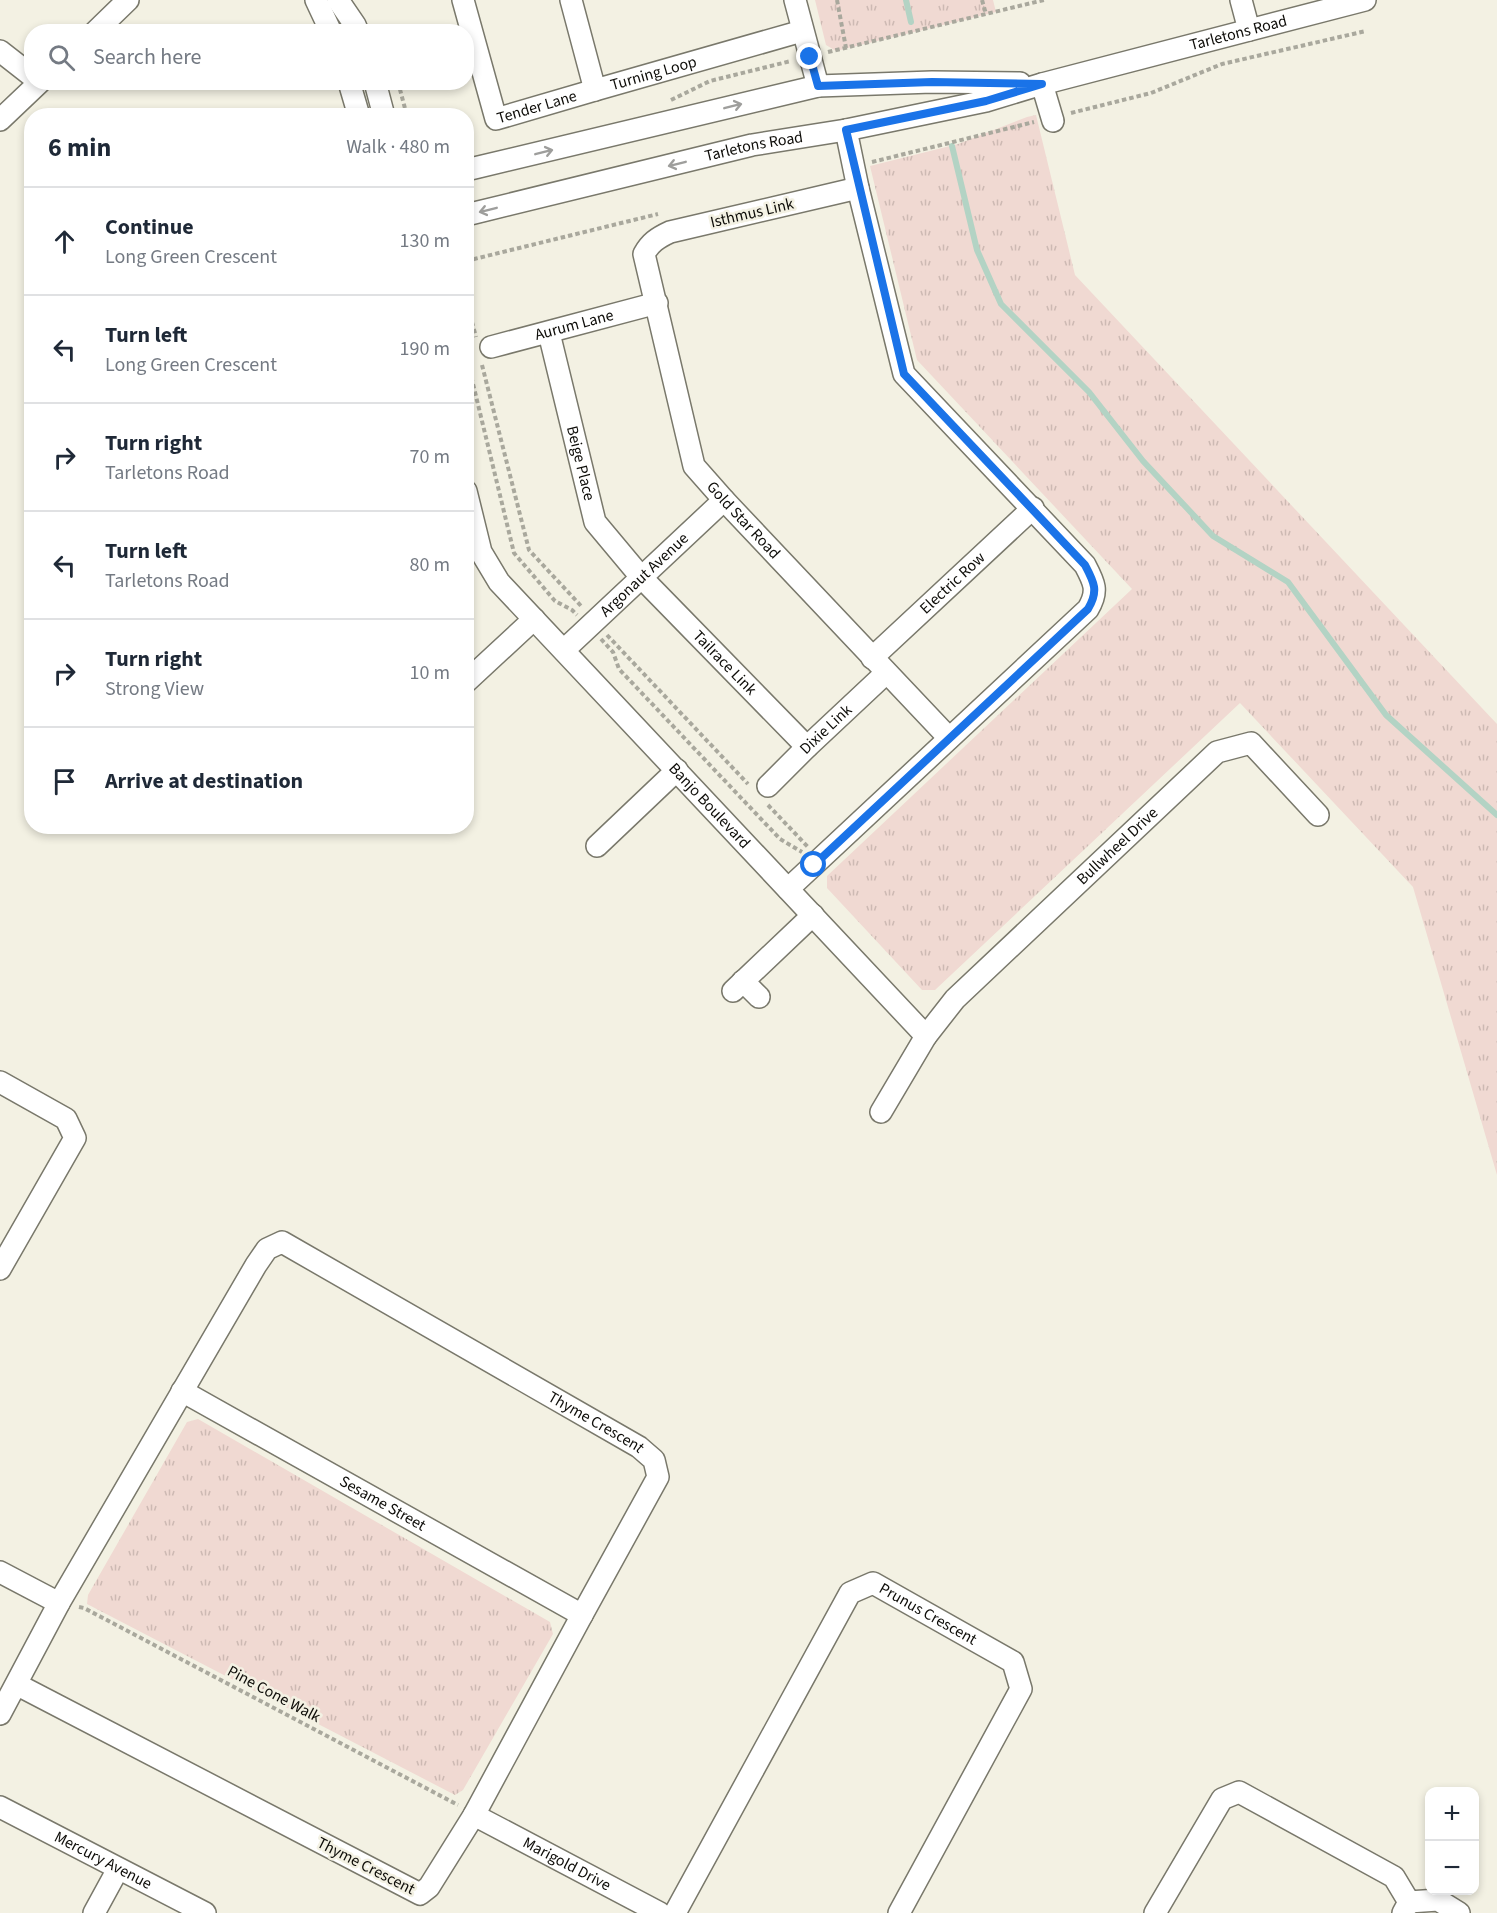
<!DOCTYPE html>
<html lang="en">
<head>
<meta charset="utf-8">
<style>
  body { margin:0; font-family:"Source Sans 3",sans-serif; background:#f6f6f7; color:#1f2937 }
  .controls { position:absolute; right:18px; bottom:18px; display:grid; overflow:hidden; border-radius:12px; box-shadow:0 3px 9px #0003 }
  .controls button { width:54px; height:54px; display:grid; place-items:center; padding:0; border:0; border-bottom:2px solid #e0e1e3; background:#fff; color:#1f2937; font:30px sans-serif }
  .stop { position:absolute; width:18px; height:18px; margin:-14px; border:4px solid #1a73e8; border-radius:50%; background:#fff }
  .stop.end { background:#1a73e8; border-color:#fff; box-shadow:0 2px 6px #0008 }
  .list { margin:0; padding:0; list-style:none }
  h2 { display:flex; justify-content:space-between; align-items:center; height:78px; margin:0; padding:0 24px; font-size:26px }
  h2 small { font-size:20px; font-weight:400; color:#747a83 }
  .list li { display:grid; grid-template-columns:39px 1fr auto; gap:18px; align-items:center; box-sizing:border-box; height:108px; padding:0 24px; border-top:2px solid #e0e1e3 }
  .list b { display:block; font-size:22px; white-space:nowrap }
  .list p { margin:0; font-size:20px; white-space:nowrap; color:#747a83 }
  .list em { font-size:20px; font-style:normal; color:#747a83 }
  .icon { flex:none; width:33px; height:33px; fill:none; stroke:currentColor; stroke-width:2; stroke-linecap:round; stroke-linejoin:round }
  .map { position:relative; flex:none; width:1497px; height:1913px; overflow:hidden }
  .search { position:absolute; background:#fff; box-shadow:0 3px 9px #0003; left:24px; top:24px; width:450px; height:66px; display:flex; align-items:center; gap:15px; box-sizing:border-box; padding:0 21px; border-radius:24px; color:#747a83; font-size:22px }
  .panel { position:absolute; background:#fff; box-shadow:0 3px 9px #0003; left:24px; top:108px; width:450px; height:726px; border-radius:24px }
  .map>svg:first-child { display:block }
  .grass { fill:url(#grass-tufts) }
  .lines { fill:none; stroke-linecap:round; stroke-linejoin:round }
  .stream { stroke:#b3d3c4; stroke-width:6 }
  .minor-casing { stroke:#79786b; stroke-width:24 }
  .path { stroke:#a9a89d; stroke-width:4; stroke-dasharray:4.5 3; stroke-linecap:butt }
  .minor { stroke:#fff; stroke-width:21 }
  .oneway { stroke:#9e9e9c }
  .route { stroke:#1a73e8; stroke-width:8 }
  .labels { text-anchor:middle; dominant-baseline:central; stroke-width:5; stroke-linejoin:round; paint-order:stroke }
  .street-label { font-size:16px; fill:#0d0c08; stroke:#f3f1e3 }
</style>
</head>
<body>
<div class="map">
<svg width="1497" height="1913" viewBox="0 0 1497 1913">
  <defs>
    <pattern id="grass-tufts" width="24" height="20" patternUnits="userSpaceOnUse" patternTransform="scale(1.5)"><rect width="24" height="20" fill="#f0d9d2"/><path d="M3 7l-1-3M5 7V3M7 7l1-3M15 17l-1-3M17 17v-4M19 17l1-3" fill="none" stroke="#cdb9b3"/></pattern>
  </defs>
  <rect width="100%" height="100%" fill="#f3f1e3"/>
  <!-- grass -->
  <path class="grass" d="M 815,0 L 993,0 L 996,12 L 836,51 L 826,45 Z
    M 1036,115 L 1075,275 L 1497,724 L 1497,1175 L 1413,887 L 1240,703 L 935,990 L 922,990 L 827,888 L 827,876 L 1132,589 L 917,360 L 870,166 L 958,144 L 1027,117 Z
    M 198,1419 L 550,1622 L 553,1634 L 463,1790 L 455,1795 L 87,1604 L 88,1595 L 187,1422 Z"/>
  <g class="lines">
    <!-- stream -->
    <path class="stream" d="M 906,0 L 911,22
      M 952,146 L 977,250 L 1001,304 L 1089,392 L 1143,461 L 1213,536 L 1288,582 L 1386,715 L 1497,815"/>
    <defs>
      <g id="minor">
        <path d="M 316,0 L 331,32"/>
        <path d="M 338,0 L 355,25 L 358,32"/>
        <path id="s1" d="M 463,0 L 496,119 L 595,90"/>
        <path id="s2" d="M 571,0 L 595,90 L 802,31"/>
        <path d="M 795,0 L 818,86"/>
        <path d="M 1241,0 L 1249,30"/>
        <path d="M 95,32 L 128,0"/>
        <path d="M 0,51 L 32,76"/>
        <path d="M 349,82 L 359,116"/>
        <path d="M 375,82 L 384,116"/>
        <path d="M 1042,84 L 1053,121"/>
        <path d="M 0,120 L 40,82"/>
        <path d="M 466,170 L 818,86 L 932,82 L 1020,83"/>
        <path id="s3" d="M 858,188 L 670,232 C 657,238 650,243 644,254 L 694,466 L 724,500 L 949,738"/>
        <path id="s4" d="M 466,215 L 752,145 L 846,130 L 986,101 L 1042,84 L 1365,0"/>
        <path id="s5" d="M 549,333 L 595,522 L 641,577 L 807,747"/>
        <path id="s6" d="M 491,347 L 657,303"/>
        <path id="s7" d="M 466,491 L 481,552 L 499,582 L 926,1036 L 881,1112"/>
        <path id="s8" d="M 564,650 L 724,500"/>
        <path id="s9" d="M 872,658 L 1033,508"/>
        <path d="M 466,682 L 534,619"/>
        <path id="s10" d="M 768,786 L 807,747 L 886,673"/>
        <path d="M 597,846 L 677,770"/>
        <path d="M 788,889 L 1088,609 C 1099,591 1094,582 1085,565 L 904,374 L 858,188 L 846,130"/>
        <path d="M 743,981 L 759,997"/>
        <path d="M 733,991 L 813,915"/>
        <path id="s11" d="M 926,1036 L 955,999 L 1217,752 L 1251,743 L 1318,815"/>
        <path d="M 0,1082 L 66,1119 L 75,1138 L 0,1269"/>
        <path id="s12" d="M 182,1391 L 582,1615"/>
        <path d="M 0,1572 L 59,1603"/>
        <path id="s13" d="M 0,1714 L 59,1603 L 256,1265 L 267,1249 L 282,1242 L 639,1447 L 654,1460 L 658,1477 L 582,1615 L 474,1815 L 429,1887 L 420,1894 L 16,1684"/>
        <path id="s14" d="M 0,1807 L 205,1913"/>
        <path id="s15" d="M 474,1815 L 660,1913"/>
        <path d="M 94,1913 L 118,1869"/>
        <path id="s16" d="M 675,1913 L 850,1593 L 873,1583 L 1013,1662 L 1021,1689 L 899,1913"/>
        <path d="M 1155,1913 L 1222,1799 L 1239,1792 L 1394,1877 L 1409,1902"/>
        <path d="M 1403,1913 L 1409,1902 L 1438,1900 L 1459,1913"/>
      </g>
    </defs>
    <!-- minor casing -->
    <use href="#minor" class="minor-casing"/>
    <!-- path -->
    <path class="path" d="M 837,0 L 846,48
      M 982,0 L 986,14
      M 828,52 L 1044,0
      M 398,82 L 407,116
      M 671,100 L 710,81 L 791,61
      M 1071,113 L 1151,93 L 1222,64 L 1366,31
      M 872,162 L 1034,122
      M 466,261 L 658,214
      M 466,300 L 476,337
      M 466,355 L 514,553 L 555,601 L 572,610 L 577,615
      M 482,365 L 529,550 L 582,607
      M 607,635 L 748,784
      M 601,639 L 613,652 L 619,669 L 780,839 L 802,852
      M 768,805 L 808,847
      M 79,1607 L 84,1608 L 458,1805"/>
    <!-- minor -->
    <use href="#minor" class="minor"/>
  </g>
  <!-- one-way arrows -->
  <defs><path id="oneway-shaft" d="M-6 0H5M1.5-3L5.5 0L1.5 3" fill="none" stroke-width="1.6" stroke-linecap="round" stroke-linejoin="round" transform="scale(1.5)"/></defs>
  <g class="oneway">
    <use href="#oneway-shaft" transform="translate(733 106) rotate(-14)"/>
    <use href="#oneway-shaft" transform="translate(544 152) rotate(-14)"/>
    <use href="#oneway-shaft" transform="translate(677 164) rotate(166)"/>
    <use href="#oneway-shaft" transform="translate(488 210) rotate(166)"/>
  </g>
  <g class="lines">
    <!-- route -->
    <path class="route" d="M 810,57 L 818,86 L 932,82 L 1042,84 L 986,101 L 846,130 L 904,374 L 1085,565 C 1094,582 1099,591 1088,609 L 814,865"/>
  </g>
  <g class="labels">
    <!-- street labels -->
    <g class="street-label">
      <text stroke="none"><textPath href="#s4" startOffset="794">Tarletons Road</textPath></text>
      <text stroke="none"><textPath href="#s2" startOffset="154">Turning Loop</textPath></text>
      <text stroke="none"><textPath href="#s1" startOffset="166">Tender Lane</textPath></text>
      <text stroke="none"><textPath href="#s4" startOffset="296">Tarletons Road</textPath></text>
      <text transform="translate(752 213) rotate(-13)">Isthmus Link</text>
      <text stroke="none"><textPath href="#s6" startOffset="86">Aurum Lane</textPath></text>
      <text stroke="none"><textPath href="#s5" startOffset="134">Beige Place</textPath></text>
      <text stroke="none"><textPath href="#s3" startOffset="519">Gold Star Road</textPath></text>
      <text stroke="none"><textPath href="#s8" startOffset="110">Argonaut Avenue</textPath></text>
      <text stroke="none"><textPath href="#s9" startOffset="110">Electric Row</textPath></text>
      <text stroke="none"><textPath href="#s5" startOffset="386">Tailrace Link</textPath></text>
      <text stroke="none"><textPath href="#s10" startOffset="81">Dixie Link</textPath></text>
      <text stroke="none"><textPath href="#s7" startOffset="405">Banjo Boulevard</textPath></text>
      <text stroke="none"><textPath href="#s11" startOffset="270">Bullwheel Drive</textPath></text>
      <text stroke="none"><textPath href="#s13" startOffset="915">Thyme Crescent</textPath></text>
      <text stroke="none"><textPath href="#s12" startOffset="230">Sesame Street</textPath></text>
      <text stroke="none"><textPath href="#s16" startOffset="453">Prunus Crescent</textPath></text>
      <text transform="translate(274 1694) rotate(28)">Pine Cone Walk</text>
      <text stroke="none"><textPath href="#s14" startOffset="116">Mercury Avenue</textPath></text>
      <text stroke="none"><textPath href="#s15" startOffset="105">Marigold Drive</textPath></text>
      <text transform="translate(366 1866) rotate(27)">Thyme Crescent</text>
    </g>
  </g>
</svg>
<div class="controls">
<button>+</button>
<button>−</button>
</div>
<div class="stop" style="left:814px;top:865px"></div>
<div class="stop end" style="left:810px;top:57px"></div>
<div class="search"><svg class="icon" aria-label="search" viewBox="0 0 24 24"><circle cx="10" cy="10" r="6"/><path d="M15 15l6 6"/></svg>Search here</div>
<section class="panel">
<h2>6 min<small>Walk · 480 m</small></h2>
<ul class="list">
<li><svg class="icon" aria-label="ahead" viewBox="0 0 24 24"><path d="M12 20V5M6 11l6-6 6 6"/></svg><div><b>Continue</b><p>Long Green Crescent</p></div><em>130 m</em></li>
<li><svg class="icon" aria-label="left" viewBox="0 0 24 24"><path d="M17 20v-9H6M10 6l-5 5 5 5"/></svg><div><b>Turn left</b><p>Long Green Crescent</p></div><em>190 m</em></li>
<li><svg class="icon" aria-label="right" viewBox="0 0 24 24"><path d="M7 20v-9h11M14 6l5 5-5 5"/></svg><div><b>Turn right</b><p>Tarletons Road</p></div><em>70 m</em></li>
<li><svg class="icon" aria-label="left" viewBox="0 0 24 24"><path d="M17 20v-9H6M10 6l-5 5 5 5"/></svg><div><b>Turn left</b><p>Tarletons Road</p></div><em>80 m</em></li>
<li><svg class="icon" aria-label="right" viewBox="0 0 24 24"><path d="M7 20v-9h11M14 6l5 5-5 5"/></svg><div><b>Turn right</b><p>Strong View</p></div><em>10 m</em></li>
<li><svg class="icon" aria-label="arrive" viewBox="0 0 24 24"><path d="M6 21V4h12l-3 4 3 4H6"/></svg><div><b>Arrive at destination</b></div></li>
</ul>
</section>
</div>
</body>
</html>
